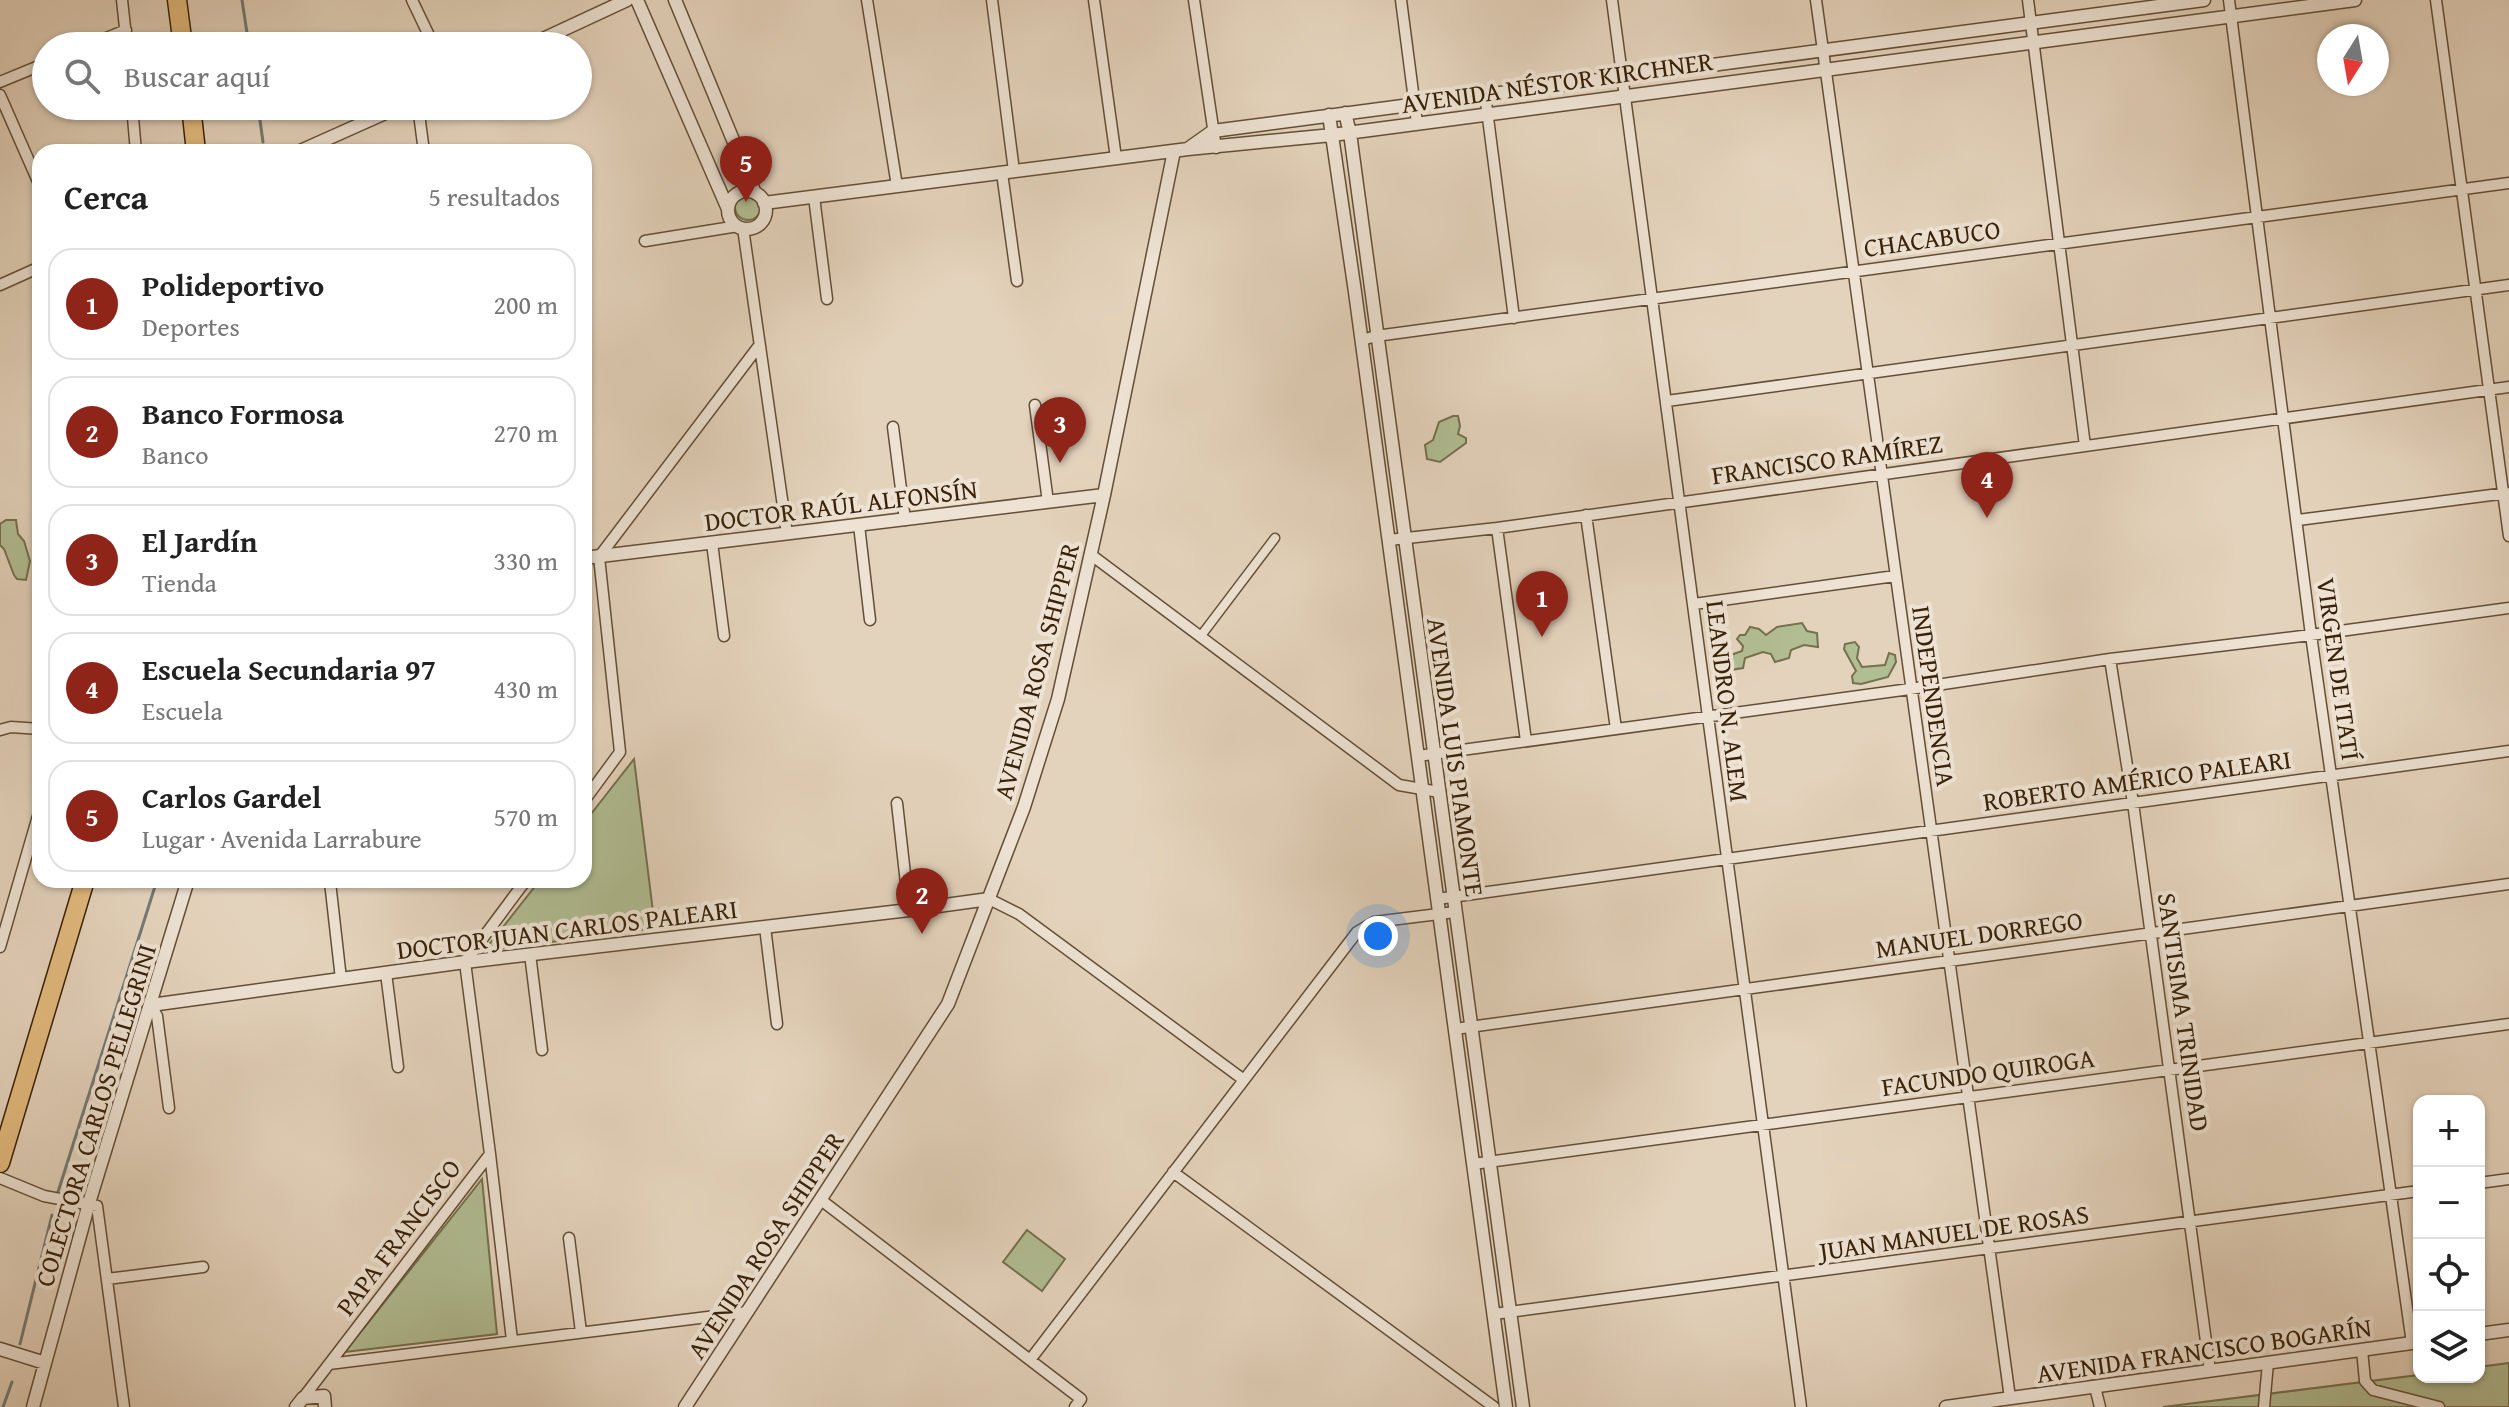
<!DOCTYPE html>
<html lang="es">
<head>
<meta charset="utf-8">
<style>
  body { margin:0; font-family:"Gentium Book Plus",serif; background:#f2f2f2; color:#222 }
  .controls { position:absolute; right:24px; bottom:24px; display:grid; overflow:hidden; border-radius:16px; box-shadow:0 2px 6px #0004 }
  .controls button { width:72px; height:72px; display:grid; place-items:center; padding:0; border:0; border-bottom:2px solid #e0e0e0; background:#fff; color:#222; font:40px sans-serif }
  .compass { position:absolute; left:2317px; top:24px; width:72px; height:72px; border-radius:50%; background:#fff; box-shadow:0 2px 6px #0004; rotate:191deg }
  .you { position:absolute; left:1378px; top:936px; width:28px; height:28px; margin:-20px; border:6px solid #fff; border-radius:50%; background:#1a73e8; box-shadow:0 0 0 12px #1a73e833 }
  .badge { display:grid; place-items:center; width:52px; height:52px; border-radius:50%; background:#8f2418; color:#fff; font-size:26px; font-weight:700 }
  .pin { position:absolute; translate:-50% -66px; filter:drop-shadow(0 2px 4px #0008) }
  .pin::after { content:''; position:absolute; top:42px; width:28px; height:24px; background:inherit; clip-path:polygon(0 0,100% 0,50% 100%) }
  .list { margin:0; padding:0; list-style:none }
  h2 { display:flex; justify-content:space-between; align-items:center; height:104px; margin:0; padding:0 32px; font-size:34px }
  h2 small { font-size:26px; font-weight:400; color:#767676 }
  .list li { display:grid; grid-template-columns:52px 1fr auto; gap:24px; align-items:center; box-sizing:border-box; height:112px; margin:0 16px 16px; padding:0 16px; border:2px solid #e0e0e0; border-radius:24px }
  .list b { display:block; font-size:30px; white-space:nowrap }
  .list p { margin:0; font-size:26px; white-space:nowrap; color:#767676 }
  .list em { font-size:26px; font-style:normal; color:#767676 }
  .icon { flex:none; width:44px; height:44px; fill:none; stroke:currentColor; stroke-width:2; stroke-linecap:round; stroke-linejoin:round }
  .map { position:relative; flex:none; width:2509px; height:1407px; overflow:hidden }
  .search { position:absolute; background:#fff; box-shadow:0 2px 6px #0004; left:32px; top:32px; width:560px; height:88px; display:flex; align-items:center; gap:20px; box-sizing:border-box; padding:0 28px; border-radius:44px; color:#767676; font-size:30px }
  .panel { position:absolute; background:#fff; box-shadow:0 2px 6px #0004; left:32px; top:144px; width:560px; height:744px; border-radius:24px }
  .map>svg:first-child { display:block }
  .green { fill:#b1bd93; stroke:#75704e; stroke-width:2 }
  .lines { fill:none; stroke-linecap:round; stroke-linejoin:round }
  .stream { stroke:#747a75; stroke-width:3 }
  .pedestrian-casing { stroke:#644e35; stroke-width:11 }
  .minor-casing { stroke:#644e35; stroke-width:13 }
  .tertiary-casing { stroke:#644e35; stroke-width:15 }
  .trunk-casing { stroke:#392208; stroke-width:21 }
  .pedestrian { stroke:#ede2d3; stroke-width:8 }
  .minor { stroke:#ede2d3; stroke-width:10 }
  .tertiary { stroke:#ede2d3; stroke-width:12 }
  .trunk { stroke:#e2ba7e; stroke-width:18 }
  .labels { text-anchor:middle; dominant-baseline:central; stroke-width:8; stroke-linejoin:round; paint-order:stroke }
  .street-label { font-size:26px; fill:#392208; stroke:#ede2d3 }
</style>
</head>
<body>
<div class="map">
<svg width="2509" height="1407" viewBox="0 0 2509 1407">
  <rect width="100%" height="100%" fill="#e4d3bc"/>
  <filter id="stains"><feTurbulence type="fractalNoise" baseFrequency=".0025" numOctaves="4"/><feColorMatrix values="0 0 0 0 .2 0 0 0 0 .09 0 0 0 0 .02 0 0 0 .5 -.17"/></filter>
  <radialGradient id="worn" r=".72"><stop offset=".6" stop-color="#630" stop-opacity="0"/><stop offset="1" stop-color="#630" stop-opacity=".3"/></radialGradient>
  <!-- green -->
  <path class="green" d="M735 207a13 13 0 1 1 26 0a13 13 0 1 1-26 0Z
    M 1453,416 L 1458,416 L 1460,426 L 1458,434 L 1466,438 L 1466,443 L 1440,462 L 1427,459 L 1425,445 L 1433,440 L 1439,422 Z
    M 6,520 L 16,520 L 18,534 L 24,541 L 30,561 L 26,580 L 17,579 L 14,575 L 4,549 L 0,545 L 0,524 Z
    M 1802,623 L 1807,631 L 1817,633 L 1818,647 L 1804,645 L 1791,650 L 1789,658 L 1775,662 L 1771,654 L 1763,652 L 1745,658 L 1743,668 L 1730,670 L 1728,656 L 1742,651 L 1743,646 L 1737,639 L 1740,635 L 1745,635 L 1750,627 L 1759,629 L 1766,635 L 1777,627 Z
    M 1855,642 L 1859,647 L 1857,658 L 1862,667 L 1885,665 L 1889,653 L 1895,655 L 1896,662 L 1888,677 L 1861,684 L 1853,683 L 1852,676 L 1856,671 L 1844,649 L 1845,644 Z
    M 634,759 L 655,928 L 484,951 L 540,880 L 584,880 L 584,823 Z
    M 482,1179 L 497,1334 L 345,1352 Z
    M 1027,1230 L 1065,1259 L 1042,1291 L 1003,1262 Z
    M 2509,1363 L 2509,1407 L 2163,1407 L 2419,1375 L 2419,1377 L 2479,1377 L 2479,1367 Z"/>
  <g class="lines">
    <!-- stream -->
    <path class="stream" d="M 242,0 L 249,46
      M 258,106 L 263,142
      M 58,1192 L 157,880
      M 20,1344 L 52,1215
      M 3,1407 L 12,1382"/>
    <defs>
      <path id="pedestrian" d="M 1200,637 L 1275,538"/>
      <path id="minor" d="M 122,0 L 127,46
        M 412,0 L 434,46
        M 867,0 L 897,186
        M 992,0 L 1014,171
        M 1094,0 L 1116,158
        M 1194,0 L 1216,148
        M 1401,0 L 1417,123
        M 1612,0 C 1676,469 1736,938 1801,1407
        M 1816,0 L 2010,1398
        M 2028,0 L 2085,446
        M 2229,0 L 2311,635 L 2412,1343
        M 2436,0 L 2509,536
        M 87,46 L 126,30
        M 0,82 L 46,63
        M 0,95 L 40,186
        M 1485,95 L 1514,318
        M 132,106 L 136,152
        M 418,106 L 424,152
        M 1002,173 L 1017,281
        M 814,197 L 827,299
        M 743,228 L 787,534
        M 645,241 L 738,226
        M 0,285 L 40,267
        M 1362,340 L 1376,336 L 2509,183
        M 1667,401 L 2509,285
        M 1035,405 L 1048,502
        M 893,427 L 905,520
        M 1586,515 L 1616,729
        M 2298,520 L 2507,493
        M 859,525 L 870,620
        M 1497,528 L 1526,741
        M 1389,540 L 1497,528 L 2509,387
        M 712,543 L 724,636
        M 1090,554 L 1399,785 L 1439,792
        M 1694,604 L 1895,576
        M 2110,659 L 2133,803 L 2210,1371
        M 0,730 L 11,727 L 40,729
        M 1418,756 L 1910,689 L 2110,659 L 2311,635 L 2509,608
        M 584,801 L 620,752 L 599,557 L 758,347
        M 897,803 L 909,910
        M 330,882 L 341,979
        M 989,899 L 1019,914 L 1244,1080
        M 1437,899 L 2509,751
        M 765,927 L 777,1024
        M 0,947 L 40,809
        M 530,954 L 542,1050
        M 386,973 L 398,1067
        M 151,1005 L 157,1016 L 169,1108
        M 1455,1029 L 2509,884
        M 490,1154 L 512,1340
        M 1473,1164 L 2509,1024
        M 1173,1172 L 1494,1407
        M 0,1178 L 44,1196 L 97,1206 L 124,1407
        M 2479,1183 L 2509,1179
        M 821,1200 L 1081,1399 L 1075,1407
        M 569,1238 L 581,1332
        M 107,1279 L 203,1267
        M 1494,1314 L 2419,1191
        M 2362,1350 L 2365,1381 L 2373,1390 L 2439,1407
        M 1030,1360 L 1357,932 L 1374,922 L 1455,912
        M 329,1364 L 748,1312
        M 2095,1387 L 2100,1407
        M 303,1398 L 490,1154 L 465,962 L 526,880
        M 2264,1407 L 2268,1363"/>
      <path id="tertiary" d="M 637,0 L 728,209
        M 675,0 L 755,193
        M 528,46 L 627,0
        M 1345,113 L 1350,133 L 1523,1407
        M 1329,115 L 1355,292 L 1506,1407
        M 1189,148 L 1213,131 L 2204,0
        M 298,152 L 401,106
        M728 210a19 19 0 1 1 38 0a19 19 0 1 1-38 0Z
        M 764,203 L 1188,149 L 1332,135 L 2355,0
        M 584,558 L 1104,495
        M 151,1005 L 465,962 L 909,910 L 989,899
        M 2479,1334 L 2509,1330
        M 0,1349 L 45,1363
        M 33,1407 L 89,1203 L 188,880
        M 296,1407 L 303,1398 L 324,1396 L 325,1407
        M 685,1407 L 948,1004 L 1024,807 L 1058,699 L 1104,495 L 1174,151
        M 1946,1407 L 2419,1342"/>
      <path id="trunk" d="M 177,0 L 183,46
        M 191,106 L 196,152
        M 0,1163 L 85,880"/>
    </defs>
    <!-- pedestrian casing -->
    <use href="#pedestrian" class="pedestrian-casing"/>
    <!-- minor casing -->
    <use href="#minor" class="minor-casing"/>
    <!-- tertiary casing -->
    <use href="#tertiary" class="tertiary-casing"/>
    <!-- trunk casing -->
    <use href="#trunk" class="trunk-casing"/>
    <!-- pedestrian -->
    <use href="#pedestrian" class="pedestrian"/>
    <!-- minor -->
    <use href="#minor" class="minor"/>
    <!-- tertiary -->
    <use href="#tertiary" class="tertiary"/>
    <!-- trunk -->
    <use href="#trunk" class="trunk"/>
  </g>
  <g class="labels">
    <!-- street labels -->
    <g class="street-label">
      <text transform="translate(1557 82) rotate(-8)">AVENIDA NÉSTOR KIRCHNER</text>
      <text transform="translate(1932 238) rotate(-8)">CHACABUCO</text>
      <text transform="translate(1827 459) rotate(-8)">FRANCISCO RAMÍREZ</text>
      <text transform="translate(841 505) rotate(-7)">DOCTOR RAÚL ALFONSÍN</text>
      <text transform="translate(2339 669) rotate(82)">VIRGEN DE ITATÍ</text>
      <text transform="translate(1036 671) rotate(-75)">AVENIDA ROSA SHIPPER</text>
      <text transform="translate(1934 696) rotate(82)">INDEPENDENCIA</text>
      <text transform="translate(1728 701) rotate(83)">LEANDRO N. ALEM</text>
      <text transform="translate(1456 757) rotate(82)">AVENIDA LUIS PIAMONTE</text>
      <text transform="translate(2137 780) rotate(-8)">ROBERTO AMÉRICO PALEARI</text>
      <text transform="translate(567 929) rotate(-7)">DOCTOR JUAN CARLOS PALEARI</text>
      <text transform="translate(1979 934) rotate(-8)">MANUEL DORREGO</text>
      <text transform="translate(2184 1012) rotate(82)">SANTISIMA TRINIDAD</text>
      <text transform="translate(1988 1072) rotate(-8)">FACUNDO QUIROGA</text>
      <text transform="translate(95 1115) rotate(-73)">COLECTORA CARLOS PELLEGRINI</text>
      <text transform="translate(1954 1232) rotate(-8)">JUAN MANUEL DE ROSAS</text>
      <text transform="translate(398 1237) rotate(-53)">PAPA FRANCISCO</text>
      <text transform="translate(765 1245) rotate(-57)">AVENIDA ROSA SHIPPER</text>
      <text transform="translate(2204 1350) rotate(-8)">AVENIDA FRANCISCO BOGARÍN</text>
    </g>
  </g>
  <rect width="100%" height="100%" filter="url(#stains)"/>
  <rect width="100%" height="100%" fill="url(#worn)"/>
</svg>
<div class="controls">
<button>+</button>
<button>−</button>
<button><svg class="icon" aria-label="locate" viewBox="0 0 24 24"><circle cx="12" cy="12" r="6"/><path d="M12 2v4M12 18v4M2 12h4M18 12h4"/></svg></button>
<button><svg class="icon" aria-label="layers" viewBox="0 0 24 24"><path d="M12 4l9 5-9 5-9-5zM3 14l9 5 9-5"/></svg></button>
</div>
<svg class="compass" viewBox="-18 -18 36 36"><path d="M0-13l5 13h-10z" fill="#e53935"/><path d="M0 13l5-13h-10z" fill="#767676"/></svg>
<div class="you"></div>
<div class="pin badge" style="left:1542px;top:637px">1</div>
<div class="pin badge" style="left:922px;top:934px">2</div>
<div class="pin badge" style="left:1060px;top:463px">3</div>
<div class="pin badge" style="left:1987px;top:518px">4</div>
<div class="pin badge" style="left:746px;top:202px">5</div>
<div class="search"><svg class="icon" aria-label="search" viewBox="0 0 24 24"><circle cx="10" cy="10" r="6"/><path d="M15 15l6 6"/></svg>Buscar aquí</div>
<section class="panel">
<h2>Cerca<small>5 resultados</small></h2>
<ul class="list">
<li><span class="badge">1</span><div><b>Polideportivo</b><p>Deportes</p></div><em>200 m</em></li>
<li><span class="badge">2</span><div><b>Banco Formosa</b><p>Banco</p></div><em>270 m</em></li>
<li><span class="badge">3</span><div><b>El Jardín</b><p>Tienda</p></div><em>330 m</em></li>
<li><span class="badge">4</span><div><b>Escuela Secundaria 97</b><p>Escuela</p></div><em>430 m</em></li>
<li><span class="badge">5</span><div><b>Carlos Gardel</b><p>Lugar · Avenida Larrabure</p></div><em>570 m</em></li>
</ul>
</section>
</div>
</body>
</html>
